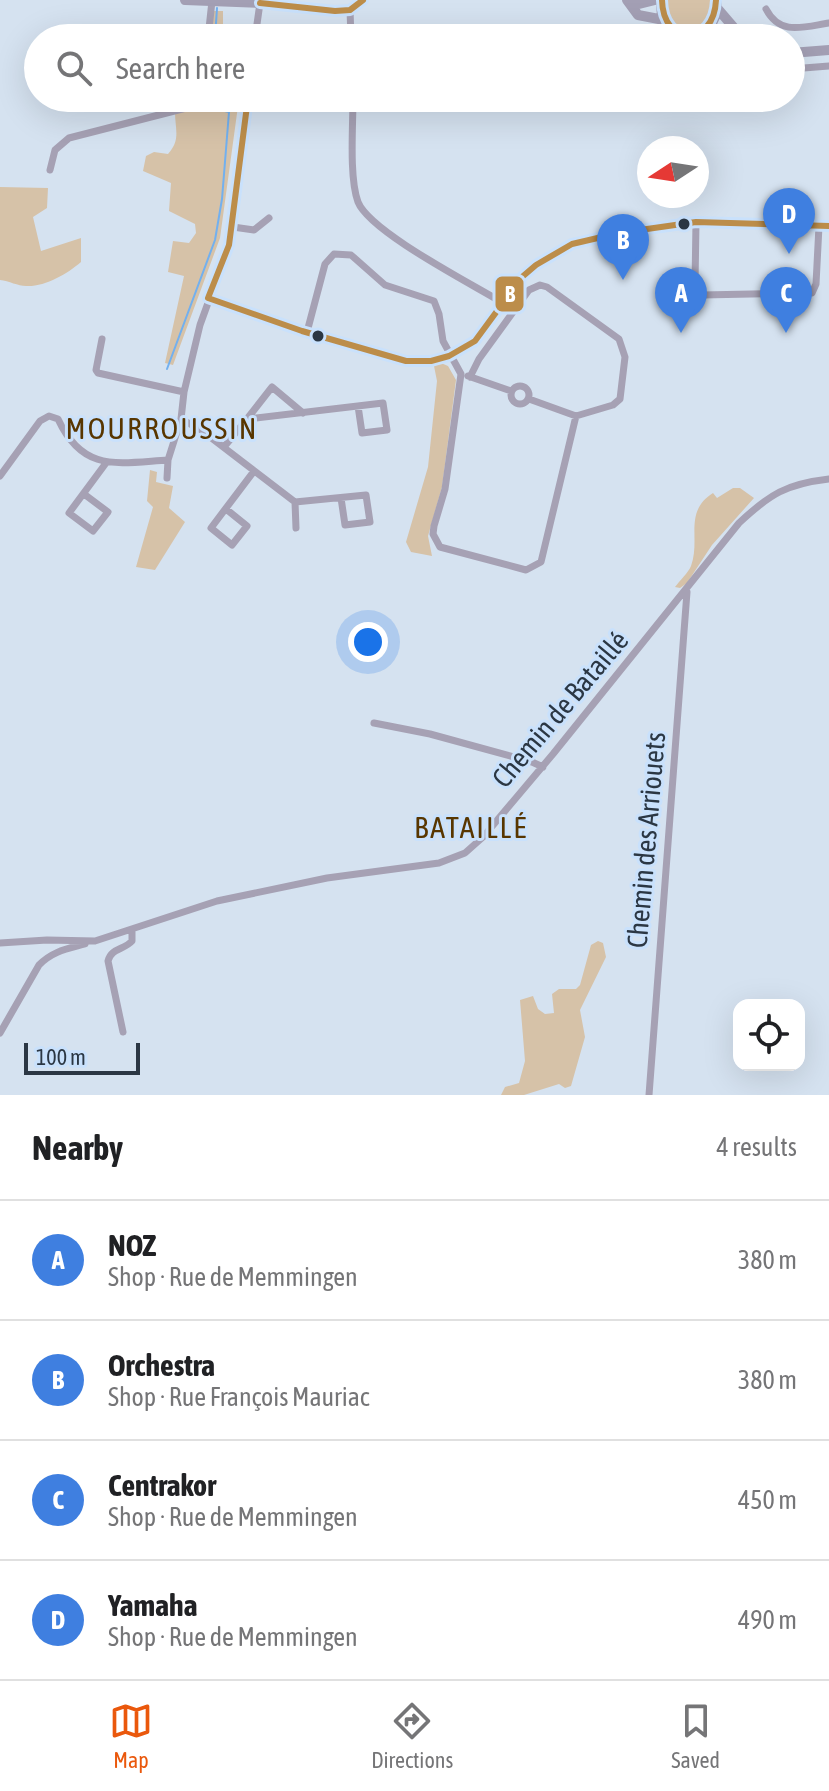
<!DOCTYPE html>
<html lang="en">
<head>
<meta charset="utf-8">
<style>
  body { margin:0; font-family:"Asap Condensed",sans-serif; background:#f6f6f6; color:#202124 }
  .controls { position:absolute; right:24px; bottom:24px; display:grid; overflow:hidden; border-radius:16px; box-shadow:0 8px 32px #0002 }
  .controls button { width:72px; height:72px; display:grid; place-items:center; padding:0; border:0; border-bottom:2px solid #e0e0e0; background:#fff; color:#202124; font:40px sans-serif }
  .compass { position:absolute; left:637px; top:136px; width:72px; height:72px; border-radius:50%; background:#fff; box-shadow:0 8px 32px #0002; rotate:258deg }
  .scale { position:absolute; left:24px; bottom:20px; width:116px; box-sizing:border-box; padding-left:8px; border:4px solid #2b3744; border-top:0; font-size:22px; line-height:28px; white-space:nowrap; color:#2b3744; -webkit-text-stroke:6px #c9e1fc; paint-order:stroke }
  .you { position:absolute; left:368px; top:642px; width:28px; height:28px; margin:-20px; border:6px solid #fff; border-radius:50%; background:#1a73e8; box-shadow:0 0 0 12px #1a73e833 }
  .badge { display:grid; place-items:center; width:52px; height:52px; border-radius:50%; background:#ea580c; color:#fff; font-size:26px; font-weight:700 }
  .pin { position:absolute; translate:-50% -66px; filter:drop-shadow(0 2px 4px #0008) }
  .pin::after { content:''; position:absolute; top:42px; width:28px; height:24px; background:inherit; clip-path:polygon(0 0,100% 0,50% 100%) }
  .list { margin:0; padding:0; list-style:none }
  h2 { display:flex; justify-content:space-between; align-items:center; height:104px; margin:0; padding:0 32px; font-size:34px }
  h2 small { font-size:26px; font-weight:400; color:#757577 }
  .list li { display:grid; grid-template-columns:52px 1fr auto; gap:24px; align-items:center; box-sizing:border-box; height:120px; padding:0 32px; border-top:2px solid #e0e0e0 }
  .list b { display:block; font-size:30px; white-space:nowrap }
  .list p { margin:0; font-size:26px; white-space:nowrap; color:#757577 }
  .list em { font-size:26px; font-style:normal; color:#757577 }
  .icon { flex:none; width:44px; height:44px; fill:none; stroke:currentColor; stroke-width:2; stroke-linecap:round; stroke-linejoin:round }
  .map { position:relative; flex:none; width:829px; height:1095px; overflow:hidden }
  .search { position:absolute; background:#fff; box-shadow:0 8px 32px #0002; left:24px; right:24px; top:24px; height:88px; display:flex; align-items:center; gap:20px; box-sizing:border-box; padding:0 28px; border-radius:44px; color:#757577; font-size:30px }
  .sheet { height:584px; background:#fff }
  nav { display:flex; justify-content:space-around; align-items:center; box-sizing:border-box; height:112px; border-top:2px solid #e0e0e0; background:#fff; font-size:22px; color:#757577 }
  nav a { display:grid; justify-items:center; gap:4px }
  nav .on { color:#ea580c }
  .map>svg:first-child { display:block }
  .green { fill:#d6c2a8 }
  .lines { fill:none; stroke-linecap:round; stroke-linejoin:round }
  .stream { stroke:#72b0ef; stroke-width:2 }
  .street { stroke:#a6a1b4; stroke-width:7 }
  .secondary { stroke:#a39fb4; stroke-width:10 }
  .bus-1-casing { stroke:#c9e1fc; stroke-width:12 }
  .bus-1 { stroke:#bc8d4a; stroke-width:6 }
  .bus-dot { fill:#2b3744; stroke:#c9e1fc; stroke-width:3 }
  .labels { text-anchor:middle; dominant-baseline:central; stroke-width:6; stroke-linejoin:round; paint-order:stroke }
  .street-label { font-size:28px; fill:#2b3744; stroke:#c9e1fc }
  .neighbourhood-label { font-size:30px; letter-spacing:2px; fill:#583600; stroke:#c9e1fc }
  .line-badge { stroke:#c9e1fc; stroke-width:3 }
  .badge-label { font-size:22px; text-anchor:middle; font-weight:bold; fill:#fff }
</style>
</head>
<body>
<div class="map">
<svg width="829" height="1095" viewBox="0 0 829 1095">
  <rect width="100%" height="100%" fill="#d5e2f0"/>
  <!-- green -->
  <path class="green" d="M 668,0 L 710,0 C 719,40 660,41 668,0 Z
    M 213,11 L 223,11 L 223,24 L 247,27 L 246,38 L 210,38 Z
    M 203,98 L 216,98 L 217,101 L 238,106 L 220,238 L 173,365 L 165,363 L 184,276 L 168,272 L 173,241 L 189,243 L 196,233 L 195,224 L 169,211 L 171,183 L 143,171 L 146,156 L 154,152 L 168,154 C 181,140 175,129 175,112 L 198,106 Z
    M 0,187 L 48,188 L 47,208 L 33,217 L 41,251 L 81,238 L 81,262 C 67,274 45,287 26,286 C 18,286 9,281 0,280 Z
    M 441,363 L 448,366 L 456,380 L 442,487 L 428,536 L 432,556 L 411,552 L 406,542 L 428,467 L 437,381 L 434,366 Z
    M 150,470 L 157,472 L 156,482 L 173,486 L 169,508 L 185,522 L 155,570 L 136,567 L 153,507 L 147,501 Z
    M 733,488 L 740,488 L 754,498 L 712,545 L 687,583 L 680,588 L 675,587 C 680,580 688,573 691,566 C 701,539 683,512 713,493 L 717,498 Z
    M 598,941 L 603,943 L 606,957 L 580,1010 L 585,1037 L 571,1086 L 565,1088 L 559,1084 L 524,1095 L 501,1095 L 505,1087 L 519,1083 L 525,1061 L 520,1000 L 533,996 L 538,1009 L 545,1014 L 554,1013 L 552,994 L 559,989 L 576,989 L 580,985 L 591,945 Z"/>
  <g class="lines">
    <!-- stream -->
    <path class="stream" d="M 215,38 L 217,8
      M 167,369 L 215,240 L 222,199 L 229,112 L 212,108 L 210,98"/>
    <!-- street -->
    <path class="street" d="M 766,9 C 780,36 803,27 829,23
      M 350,10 L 351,38
      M 208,38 L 212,1
      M 255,38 L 260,3
      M 791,69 L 829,66
      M 353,98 C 353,126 349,178 358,202 C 370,232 472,284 503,303
      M 50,170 L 55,150 L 69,138 L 190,107 L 200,98
      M 696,222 L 695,285 L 696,291 L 702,295 L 812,293 L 816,284 L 819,226
      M 233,227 L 254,230 L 269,218
      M 208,298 L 302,331 L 406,361 L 431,361 L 449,356 L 475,341 L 522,277 L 536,265 L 572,244 L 619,233 L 696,222 L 829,226
      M 307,332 L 325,264 L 334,254 L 351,255 L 385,285 L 434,301 L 439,314 L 443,341 L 461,374 L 445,489 L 434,526 L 433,534 L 440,547 L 526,570 L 541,562 L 576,416 L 613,405 L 620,399 L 625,357 L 619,339 L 547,287 L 540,285 L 529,290 L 479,359 L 470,377
      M 102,339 L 96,370 L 98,373 L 184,392
      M 468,376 L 511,391
      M511 395a9 9 0 1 1 18 0a9 9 0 1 1-18 0Z
      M 529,399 L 576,416
      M 181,419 L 201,430 L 295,502 L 366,495 L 370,522 L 345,525 L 341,498
      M 247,419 L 272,387 L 303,413
      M 224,447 L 247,419 L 383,403 L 387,430 L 362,433 L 358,406
      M 0,476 L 40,421 L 49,416 L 58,419 C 83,473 118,463 168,460
      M 167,478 L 168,460 L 181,419 L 184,392 L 200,325 L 229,245 L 248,98
      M 84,494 L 108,512 L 93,531 L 69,513 L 106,463
      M 295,502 L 296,528
      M 226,509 L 247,526 L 232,545 L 211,528 L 254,471
      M 374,723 L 430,734 L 532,762 L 543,767
      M 0,943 L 47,940 L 95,941 L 217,901 L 327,878 L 439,863 L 465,853 L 483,837 L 553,754 L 739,523 C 770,494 786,484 829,479
      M 123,1032 L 108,961 C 111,948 124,950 132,941 L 132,931
      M 0,1033 L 39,965 C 53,951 67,949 85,944
      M 649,1095 L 687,592"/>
    <!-- secondary -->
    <path class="secondary" d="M 185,0 L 260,3 L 335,11 L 350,10 L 363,0
      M 627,0 L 638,15 L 664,20
      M 662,0 C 654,47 723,47 716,0
      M 628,1 L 639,4 L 655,0
      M 717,8 L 741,36
      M 704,31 L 744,38
      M 791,53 L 829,50"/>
    <defs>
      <path id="bus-1" d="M 662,0 C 663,47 714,47 716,0
        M 260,3 L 335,11 L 350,10 L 363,0
        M 208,298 L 302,331 L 406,361 L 431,361 L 449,356 L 475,341 L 522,277 L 536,265 L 572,244 L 619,233 L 696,222 L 829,226
        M 208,298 L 229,245 L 248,98"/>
    </defs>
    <!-- bus-1 casing -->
    <use href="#bus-1" class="bus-1-casing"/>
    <!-- bus-1 -->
    <use href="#bus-1" class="bus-1"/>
  </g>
  <!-- markers -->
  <g class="bus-dot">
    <circle cx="684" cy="224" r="7"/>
    <circle cx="318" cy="336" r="7"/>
  </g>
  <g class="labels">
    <!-- street labels -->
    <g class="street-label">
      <text transform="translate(560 709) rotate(-50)">Chemin de Bataillé</text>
      <text transform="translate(646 840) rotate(-85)">Chemin des Arriouets</text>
    </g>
    <!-- neighbourhood labels -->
    <g class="neighbourhood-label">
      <text x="162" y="428">MOURROUSSIN</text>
      <text x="471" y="827">BATAILLÉ</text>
    </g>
  </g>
  <rect class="line-badge" x="494" y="275" width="31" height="38" rx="8" fill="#bc8d4a"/>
  <g class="badge-label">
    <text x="510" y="302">B</text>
  </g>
</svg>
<div class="controls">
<button><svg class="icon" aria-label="locate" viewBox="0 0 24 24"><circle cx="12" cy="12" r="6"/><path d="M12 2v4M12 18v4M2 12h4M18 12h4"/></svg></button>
</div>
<svg class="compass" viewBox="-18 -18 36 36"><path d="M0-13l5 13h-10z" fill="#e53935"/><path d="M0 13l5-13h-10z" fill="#757577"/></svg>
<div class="scale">100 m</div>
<div class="you"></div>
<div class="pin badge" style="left:681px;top:333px;background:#3f7fe0">A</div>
<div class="pin badge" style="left:623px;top:280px;background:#3f7fe0">B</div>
<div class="pin badge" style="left:786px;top:333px;background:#3f7fe0">C</div>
<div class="pin badge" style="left:789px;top:254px;background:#3f7fe0">D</div>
<div class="search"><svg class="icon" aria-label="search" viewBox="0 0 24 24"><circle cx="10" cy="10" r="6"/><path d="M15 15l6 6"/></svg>Search here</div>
</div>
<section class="sheet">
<h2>Nearby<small>4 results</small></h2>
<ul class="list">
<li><span class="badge" style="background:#3f7fe0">A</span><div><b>NOZ</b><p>Shop · Rue de Memmingen</p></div><em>380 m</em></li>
<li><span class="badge" style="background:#3f7fe0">B</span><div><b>Orchestra</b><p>Shop · Rue François Mauriac</p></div><em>380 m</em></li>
<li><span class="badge" style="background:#3f7fe0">C</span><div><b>Centrakor</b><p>Shop · Rue de Memmingen</p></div><em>450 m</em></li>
<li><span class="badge" style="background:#3f7fe0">D</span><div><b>Yamaha</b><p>Shop · Rue de Memmingen</p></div><em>490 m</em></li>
</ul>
</section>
<nav>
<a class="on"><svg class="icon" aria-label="map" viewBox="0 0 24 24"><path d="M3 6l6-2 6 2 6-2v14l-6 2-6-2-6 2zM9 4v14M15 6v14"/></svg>Map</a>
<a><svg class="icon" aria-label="directions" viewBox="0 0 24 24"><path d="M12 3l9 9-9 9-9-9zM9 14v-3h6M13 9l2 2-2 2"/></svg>Directions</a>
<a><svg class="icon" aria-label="saved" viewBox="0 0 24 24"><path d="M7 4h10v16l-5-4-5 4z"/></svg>Saved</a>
</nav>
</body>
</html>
